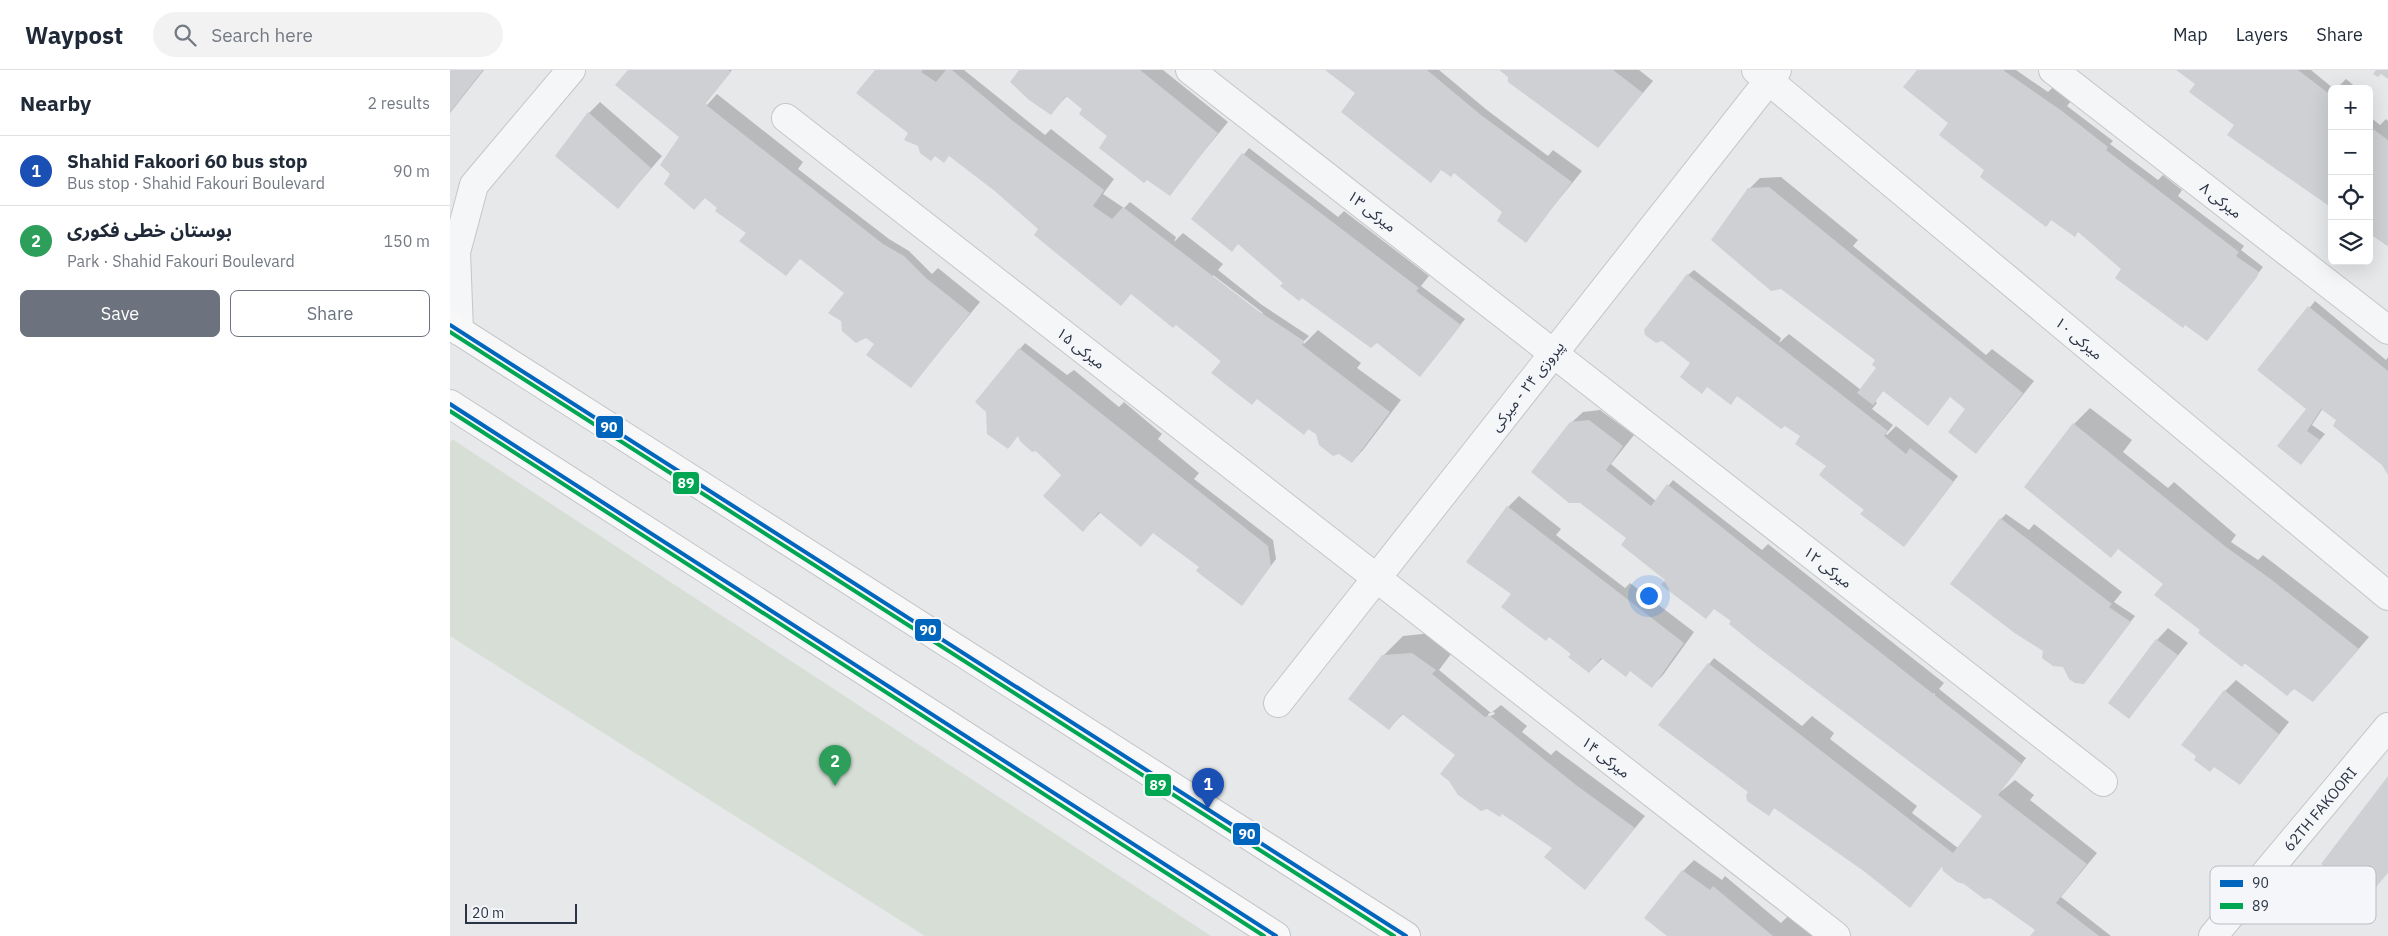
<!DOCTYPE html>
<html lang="en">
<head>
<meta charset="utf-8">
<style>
  body { margin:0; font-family:"IBM Plex Sans","Noto Sans Arabic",sans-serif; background:#f2f2f3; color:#1f2937 }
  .controls { position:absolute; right:15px; top:15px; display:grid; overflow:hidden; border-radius:8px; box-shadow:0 5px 20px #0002 }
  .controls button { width:45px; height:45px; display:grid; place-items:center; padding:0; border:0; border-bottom:1px solid #e0e1e3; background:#fff; color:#1f2937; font:25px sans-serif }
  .scale { position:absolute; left:15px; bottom:12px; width:112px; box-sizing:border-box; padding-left:5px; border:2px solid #2b3445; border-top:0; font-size:14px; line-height:18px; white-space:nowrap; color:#2b3445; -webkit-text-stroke:4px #f4f6f9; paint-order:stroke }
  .you { position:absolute; left:1198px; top:525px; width:18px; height:18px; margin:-12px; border:4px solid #fff; border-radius:50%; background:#1a73e8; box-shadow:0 0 0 8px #1a73e833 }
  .badge { display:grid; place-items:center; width:32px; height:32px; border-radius:50%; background:#6c737f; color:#fff; font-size:16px; font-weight:700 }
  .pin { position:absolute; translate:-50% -41px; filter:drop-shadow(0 1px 2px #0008) }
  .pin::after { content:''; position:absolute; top:26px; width:18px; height:15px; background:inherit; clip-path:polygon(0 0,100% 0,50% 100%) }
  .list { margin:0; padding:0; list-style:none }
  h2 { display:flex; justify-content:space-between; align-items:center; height:65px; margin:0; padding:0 20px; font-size:21px }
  h2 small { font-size:16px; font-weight:400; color:#747a83 }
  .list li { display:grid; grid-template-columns:32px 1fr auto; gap:15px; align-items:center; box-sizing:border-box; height:70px; padding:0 20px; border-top:1px solid #e0e1e3 }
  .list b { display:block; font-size:19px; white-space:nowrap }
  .list p { margin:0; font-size:16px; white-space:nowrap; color:#747a83 }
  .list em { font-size:16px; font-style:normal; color:#747a83 }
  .actions { display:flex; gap:10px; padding:15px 20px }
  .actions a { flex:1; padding:11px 0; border:1px solid #6c737f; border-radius:8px; text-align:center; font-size:18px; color:#6c737f }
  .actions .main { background:#6c737f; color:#fff }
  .icon { flex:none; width:28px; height:28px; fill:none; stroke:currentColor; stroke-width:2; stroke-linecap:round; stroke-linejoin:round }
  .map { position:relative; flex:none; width:1938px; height:866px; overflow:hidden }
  header { display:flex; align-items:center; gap:30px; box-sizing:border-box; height:70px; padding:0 25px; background:#fff; border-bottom:1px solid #e0e1e3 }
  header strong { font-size:24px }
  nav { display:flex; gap:28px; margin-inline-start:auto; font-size:18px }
  .search { width:350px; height:45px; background:#f2f2f3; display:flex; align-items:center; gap:12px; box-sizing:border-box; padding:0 18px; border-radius:28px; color:#747a83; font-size:19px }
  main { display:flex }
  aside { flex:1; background:#fff }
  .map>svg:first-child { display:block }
  .green { fill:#d6ded6 }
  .shadow { fill:#0003; fill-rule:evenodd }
  .building { fill:#ced0d3 }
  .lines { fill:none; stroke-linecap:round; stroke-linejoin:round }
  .minor-casing { stroke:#c4c6c8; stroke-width:30 }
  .major-casing { stroke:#c2c5c8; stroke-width:30 }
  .minor { stroke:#f5f6f7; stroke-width:28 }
  .major { stroke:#f8f8f8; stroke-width:28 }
  .bus-1-casing { stroke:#f4f6f9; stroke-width:8 }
  .bus-2-casing { stroke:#f4f6f9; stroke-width:8 }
  .bus-1 { stroke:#0065bd; stroke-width:4 }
  .bus-2 { stroke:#00a651; stroke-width:4 }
  .labels { text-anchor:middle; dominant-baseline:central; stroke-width:5; stroke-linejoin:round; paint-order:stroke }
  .street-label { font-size:15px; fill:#2b3445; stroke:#f4f6f9 }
  .key { fill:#f4f6f9; stroke:#b8bcc3; stroke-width:1 }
  .key-label { font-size:14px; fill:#2b3445 }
  .line-badge { stroke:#f4f6f9; stroke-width:2 }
  .badge-label { font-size:14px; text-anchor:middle; font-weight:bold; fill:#fff }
</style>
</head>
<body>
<header>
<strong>Waypost</strong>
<div class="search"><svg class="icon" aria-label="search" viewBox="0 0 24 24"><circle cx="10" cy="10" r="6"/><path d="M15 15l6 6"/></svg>Search here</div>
<nav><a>Map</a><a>Layers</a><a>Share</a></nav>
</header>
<main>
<aside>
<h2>Nearby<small>2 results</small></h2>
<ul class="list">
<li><span class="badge" style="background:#1a4fb4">1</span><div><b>Shahid Fakoori 60 bus stop</b><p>Bus stop · Shahid Fakouri Boulevard</p></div><em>90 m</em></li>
<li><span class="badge" style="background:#2e9e5b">2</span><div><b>بوستان خطی فکوری</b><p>Park · Shahid Fakouri Boulevard</p></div><em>150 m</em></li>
</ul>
<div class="actions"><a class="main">Save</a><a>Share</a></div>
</aside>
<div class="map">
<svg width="1938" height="866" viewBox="0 0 1938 866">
  <rect width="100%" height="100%" fill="#e6e8ea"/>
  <!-- green -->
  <path class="green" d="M 2,369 L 761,866 L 475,866 L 0,566 L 0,373 Z"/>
  <!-- shadow -->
  <path class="shadow" d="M 0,0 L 34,0 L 0,43 Z
    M 180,0 L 282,0 L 255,34 L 257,35 L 267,24 L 353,92 L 348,99 L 439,169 L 459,181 L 482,204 L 488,198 L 530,232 L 461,316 L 396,222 L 350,188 L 336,205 L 297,162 L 269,138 L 222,104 L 246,49 Z
    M 427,0 L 514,0 L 595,65 L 601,59 L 664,109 L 653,124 L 674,138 L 680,132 L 726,167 L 724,172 L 733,163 L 773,194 L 768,200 L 812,235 L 859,266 L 853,272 L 854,274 L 868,260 L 911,293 L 907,298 L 951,330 L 913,380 L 902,392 L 859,358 L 854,363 L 727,253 L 590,158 L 546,120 L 500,85 L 469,76 ZM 763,205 L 813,243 L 811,245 L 763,208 Z
    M 571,0 L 713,0 L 778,52 L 750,86 L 664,60 L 617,26 L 601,43 Z
    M 877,0 L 989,0 L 1037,40 L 1098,86 L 1103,80 L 1132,101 L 1075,171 L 1062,132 Z
    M 1051,0 L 1189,0 L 1203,11 L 1148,76 Z
    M 1468,0 L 1566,0 L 1598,22 L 1603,17 L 1622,30 L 1617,36 L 1663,71 L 1660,74 L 1708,110 L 1713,105 L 1732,120 L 1728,126 L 1794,176 L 1791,180 L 1813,197 L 1762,264 L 1629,161 L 1602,149 L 1596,156 L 1542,93 L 1499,53 Z
    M 1728,0 L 1861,0 L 1884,19 L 1882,19 L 1882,137 L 1786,55 L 1747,14 Z
    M 1896,9 L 1908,19 L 1886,19 Z
    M 150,32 L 212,86 L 168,137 L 107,86 L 139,43 Z
    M 1919,46 L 1930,55 L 1936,49 L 1938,51 L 1938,176 L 1919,163 Z
    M 799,78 L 888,147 L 894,141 L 979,206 L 971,216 L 1015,249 L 975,300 L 927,272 L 789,173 L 743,148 Z
    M 1331,107 L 1408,170 L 1403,176 L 1536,285 L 1542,279 L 1584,311 L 1526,383 L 1517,339 L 1500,326 L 1434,320 L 1425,331 L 1427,333 L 1422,339 L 1443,355 L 1436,364 L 1437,365 L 1446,356 L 1508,406 L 1459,470 L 1415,439 L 1382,391 L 1351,366 L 1288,325 L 1280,333 L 1242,293 L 1238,205 L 1244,200 L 1331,268 L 1329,273 L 1339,264 L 1411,320 L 1428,298 L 1427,290 L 1299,119 L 1310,108 Z
    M 1865,231 L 1936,290 L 1938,287 L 1938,403 L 1933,394 L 1892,345 L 1873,338 L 1862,355 L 1875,364 L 1851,393 L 1858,338 L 1809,300 Z
    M 575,273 L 617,305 L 624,300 L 669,337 L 674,332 L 712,364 L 708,369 L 749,403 L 744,409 L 823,470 L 826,489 L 792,534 L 750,497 L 703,462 L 651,442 L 633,460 L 612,405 L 569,365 L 526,332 Z
    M 1640,338 L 1682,370 L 1673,382 L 1718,418 L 1724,412 L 1786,465 L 1781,472 L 1808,490 L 1813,485 L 1919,567 L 1874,619 L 1844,618 L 1813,603 L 1809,604 L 1752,560 L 1714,513 L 1668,478 L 1576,417 L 1624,354 Z
    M 1150,340 L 1184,365 L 1161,394 L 1206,431 L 1223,410 L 1312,480 L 1318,474 L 1494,613 L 1489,619 L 1576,688 L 1549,723 L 1565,710 L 1584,725 L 1580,730 L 1647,783 L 1611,827 L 1661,866 L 1582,866 L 1593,852 L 1493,795 L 1460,836 L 1417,802 L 1325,737 L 1319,744 L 1300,721 L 1210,655 L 1264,588 L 1352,656 L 1362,646 L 1384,663 L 1380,669 L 1467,736 L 1462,743 L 1508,778 L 1537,741 L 1283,550 L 1216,510 L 1177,467 L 1121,353 L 1133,342 ZM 1484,623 L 1485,625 L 1454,665 L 1451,665 Z
    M 1069,426 L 1111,459 L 1106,465 L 1175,518 L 1180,513 L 1244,562 L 1213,605 L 1202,616 L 1180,600 L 1153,588 L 1139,602 L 1062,524 L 1058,437 Z
    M 1556,444 L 1579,460 L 1584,454 L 1672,522 L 1664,532 L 1685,546 L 1633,613 L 1595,580 L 1551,449 Z
    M 1718,558 L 1738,573 L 1678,647 L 1660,633 L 1707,570 Z
    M 982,563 L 1004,580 L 989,600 L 1041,643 L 1051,635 L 1077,656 L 1072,662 L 1101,685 L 1106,680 L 1195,746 L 1135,818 L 1104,778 L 1007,685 L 953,644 L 939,658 L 933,586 L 953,566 ZM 1044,642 L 1045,644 L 1038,647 L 1038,644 Z
    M 1786,610 L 1839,652 L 1790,714 L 1765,695 L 1775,621 Z
    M 1244,790 L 1272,810 L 1275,806 L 1331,853 L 1340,844 L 1367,866 L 1220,866 L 1233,801 Z"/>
  <!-- building -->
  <path class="building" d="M 0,0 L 33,0 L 0,42 Z
    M 178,0 L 278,0 L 281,2 L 255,34 L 433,174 L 454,186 L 476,208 L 520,243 L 461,318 L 416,285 L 424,274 L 416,268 L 406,273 L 392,261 L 391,251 L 378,243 L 394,223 L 350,189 L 336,206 L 289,171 L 296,163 L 265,141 L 267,138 L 255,128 L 244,140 L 214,114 L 220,104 L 210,95 L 229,67 L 165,15 Z
    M 425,0 L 473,0 L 471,2 L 486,12 L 496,0 L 502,0 L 563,51 L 654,120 L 643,136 L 662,149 L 673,137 L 807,240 L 854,271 L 852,275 L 940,342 L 902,393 L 889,384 L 883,386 L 869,375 L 866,364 L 858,359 L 854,365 L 807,329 L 802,335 L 761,303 L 771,291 L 726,255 L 723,258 L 681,224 L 671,236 L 584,165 L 588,159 L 546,122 L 499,86 L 494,93 L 485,86 L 481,91 L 470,83 L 468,76 L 454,70 L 458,63 L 406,23 Z
    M 569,0 L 690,0 L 768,63 L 720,126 L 697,110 L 694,113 L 649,78 L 657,66 L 629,44 L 632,39 L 616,26 L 601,45 L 579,30 L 560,12 Z
    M 875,0 L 977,0 L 1031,45 L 1122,112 L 1076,173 L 1047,151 L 1052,142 L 1004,103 L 1001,107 L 991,100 L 981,113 L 891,42 L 905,23 Z
    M 1049,0 L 1163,0 L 1193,23 L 1148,78 L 1058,12 L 1058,7 Z
    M 1467,0 L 1553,0 L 1612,41 L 1658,77 L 1656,80 L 1789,182 L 1786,186 L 1809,202 L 1807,207 L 1757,271 L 1735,255 L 1733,258 L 1665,208 L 1671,199 L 1628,162 L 1625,167 L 1601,150 L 1596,157 L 1530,107 L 1534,100 L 1489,65 L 1498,53 L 1453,17 Z
    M 1726,0 L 1848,0 L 1882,26 L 1882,138 L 1777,65 L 1784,55 L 1739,22 L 1745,14 Z
    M 1926,0 L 1938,0 L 1938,9 L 1931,4 L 1928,7 L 1923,4 Z
    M 138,42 L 201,98 L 168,139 L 105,86 Z
    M 1919,56 L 1938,70 L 1938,176 L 1919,163 Z
    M 792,83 L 969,218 L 966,221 L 1011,255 L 970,307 L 927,273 L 921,278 L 852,228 L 849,231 L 830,216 L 833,213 L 788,174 L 782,182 L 741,149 Z
    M 1319,117 L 1573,323 L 1526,384 L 1498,362 L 1515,339 L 1500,327 L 1478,356 L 1433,321 L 1423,335 L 1407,323 L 1426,298 L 1422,295 L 1425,290 L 1331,219 L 1321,221 L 1261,170 L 1298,118 Z
    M 1237,204 L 1438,361 L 1434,366 L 1456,384 L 1460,378 L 1504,412 L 1454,477 L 1410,444 L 1414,440 L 1369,405 L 1376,396 L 1345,374 L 1350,366 L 1335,356 L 1331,359 L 1287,326 L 1281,335 L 1257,317 L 1252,324 L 1230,307 L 1240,293 L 1212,271 L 1206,273 L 1195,265 L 1194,260 Z
    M 1858,236 L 1938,301 L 1938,405 L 1932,395 L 1883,356 L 1886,350 L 1871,339 L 1857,361 L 1870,370 L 1851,395 L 1827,376 L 1856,339 L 1807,300 Z
    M 569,278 L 818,476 L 821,496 L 792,536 L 746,501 L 749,497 L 703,463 L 691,477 L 649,442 L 633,462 L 593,426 L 611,405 L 586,381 L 582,382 L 570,371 L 568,366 L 558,379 L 537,364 L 536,342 L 525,332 Z
    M 1139,350 L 1173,376 L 1156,400 L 1201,436 L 1217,414 L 1572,694 L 1548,725 L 1637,794 L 1606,833 L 1649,866 L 1580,866 L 1585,860 L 1540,828 L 1534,829 L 1514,814 L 1507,812 L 1493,801 L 1492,796 L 1460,838 L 1415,802 L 1324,738 L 1319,746 L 1297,731 L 1296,725 L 1298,722 L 1208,655 L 1258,593 L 1503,783 L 1532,746 L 1306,576 L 1279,554 L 1281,551 L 1264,539 L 1256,549 L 1211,515 L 1215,510 L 1171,475 L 1176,468 L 1130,433 L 1119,433 L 1081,402 L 1120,352 Z
    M 1623,353 L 1776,477 L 1822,510 L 1909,579 L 1863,632 L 1844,619 L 1837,626 L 1795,593 L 1792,597 L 1748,563 L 1750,560 L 1704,525 L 1713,514 L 1668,479 L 1661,488 L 1574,417 Z
    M 1057,436 L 1234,573 L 1202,618 L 1180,601 L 1176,607 L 1151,588 L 1139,603 L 1118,587 L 1121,584 L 1099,567 L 1096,571 L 1051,537 L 1061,524 L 1016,492 Z
    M 1550,448 L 1662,534 L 1659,537 L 1681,552 L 1634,614 L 1625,613 L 1619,609 L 1613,597 L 1603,596 L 1592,588 L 1593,581 L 1566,564 L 1500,514 Z
    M 1706,569 L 1728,585 L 1679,649 L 1658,633 Z
    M 962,583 L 986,600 L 982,604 L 1035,647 L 1039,645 L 1126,715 L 1185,758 L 1135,820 L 1094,787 L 1102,778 L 1052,744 L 1050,747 L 1037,739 L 1031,741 L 1008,725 L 999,711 L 990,704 L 1005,685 L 952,644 L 939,660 L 898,629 L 932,585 Z
    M 1774,620 L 1829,664 L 1790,715 L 1764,697 L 1760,702 L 1744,690 L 1746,686 L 1731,675 Z
    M 1938,706 L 1938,803 L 1915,830 L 1871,794 Z
    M 1232,800 L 1260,820 L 1263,816 L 1323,866 L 1217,866 L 1194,848 Z"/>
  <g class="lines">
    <defs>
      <g id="minor">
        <path d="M 740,0 L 1653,712"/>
        <path d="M 1306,0 L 1938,526"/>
        <path d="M 1603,0 L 1938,260"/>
        <path d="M 336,48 L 1386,866"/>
        <path d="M 9,261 L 6,182 L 24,115 L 121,0"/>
        <path d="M 828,633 L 1327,0"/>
        <path id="s1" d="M 1763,866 L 1938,657"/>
      </g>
      <path id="major" d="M 0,255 L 956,866
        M 0,334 L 826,866"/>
    </defs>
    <!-- minor casing -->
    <use href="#minor" class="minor-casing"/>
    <!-- major casing -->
    <use href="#major" class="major-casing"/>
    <!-- minor -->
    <use href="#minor" class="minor"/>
    <!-- major -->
    <use href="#major" class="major"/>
    <defs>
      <path id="bus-1" d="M 0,255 L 956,866
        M 0,334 L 826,866"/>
      <path id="bus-2" d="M 0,262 L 944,866
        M 0,341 L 814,866"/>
    </defs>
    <!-- bus-1 casing -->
    <use href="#bus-1" class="bus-1-casing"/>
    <!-- bus-2 casing -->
    <use href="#bus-2" class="bus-2-casing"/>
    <!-- bus-1 -->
    <use href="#bus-1" class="bus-1"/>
    <!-- bus-2 -->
    <use href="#bus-2" class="bus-2"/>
  </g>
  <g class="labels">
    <!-- street labels -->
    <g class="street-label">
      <text transform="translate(1771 130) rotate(38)">میرکی ۸</text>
      <text transform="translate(922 141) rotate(38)">میرکی ۱۳</text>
      <text transform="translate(1629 268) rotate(40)">میرکی ۱۰</text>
      <text transform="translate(631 278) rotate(38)">میرکی ۱۵</text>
      <text transform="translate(1077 316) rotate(-52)">پیروزی ۲۴ - میرکی</text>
      <text transform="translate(1378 497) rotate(38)">میرکی ۱۲</text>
      <text transform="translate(1156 687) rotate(38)">میرکی ۱۴</text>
      <text stroke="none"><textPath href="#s1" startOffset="166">62TH FAKOORI</textPath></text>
    </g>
  </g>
  <!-- legend -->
  <rect x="1760" y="796" width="166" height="58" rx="8" class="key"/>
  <rect x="1770" y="810" width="23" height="7" fill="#0065bd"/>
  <rect x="1770" y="833" width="23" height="6" fill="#00a651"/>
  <g class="key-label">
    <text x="1802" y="818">90</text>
    <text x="1802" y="841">89</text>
  </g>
  <g class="line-badge">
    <rect x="145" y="345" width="29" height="24" rx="5" fill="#0065bd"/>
    <rect x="222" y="401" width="28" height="24" rx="5" fill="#00a651"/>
    <rect x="464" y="548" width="28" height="24" rx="5" fill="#0065bd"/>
    <rect x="694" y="703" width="28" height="24" rx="5" fill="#00a651"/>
    <rect x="782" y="752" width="29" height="24" rx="5" fill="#0065bd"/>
  </g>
  <g class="badge-label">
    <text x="159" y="362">90</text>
    <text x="236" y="418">89</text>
    <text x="478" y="565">90</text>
    <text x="708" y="720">89</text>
    <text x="797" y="769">90</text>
  </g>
</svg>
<div class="controls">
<button>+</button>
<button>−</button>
<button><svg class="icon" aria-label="locate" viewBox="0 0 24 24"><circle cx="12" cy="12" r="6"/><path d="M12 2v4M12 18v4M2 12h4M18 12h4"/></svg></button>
<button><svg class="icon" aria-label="layers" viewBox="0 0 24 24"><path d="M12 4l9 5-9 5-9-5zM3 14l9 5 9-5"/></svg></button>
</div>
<div class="scale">20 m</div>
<div class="you"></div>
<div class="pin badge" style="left:758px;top:739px;background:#1a4fb4">1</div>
<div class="pin badge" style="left:385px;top:716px;background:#2e9e5b">2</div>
</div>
</main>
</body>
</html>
